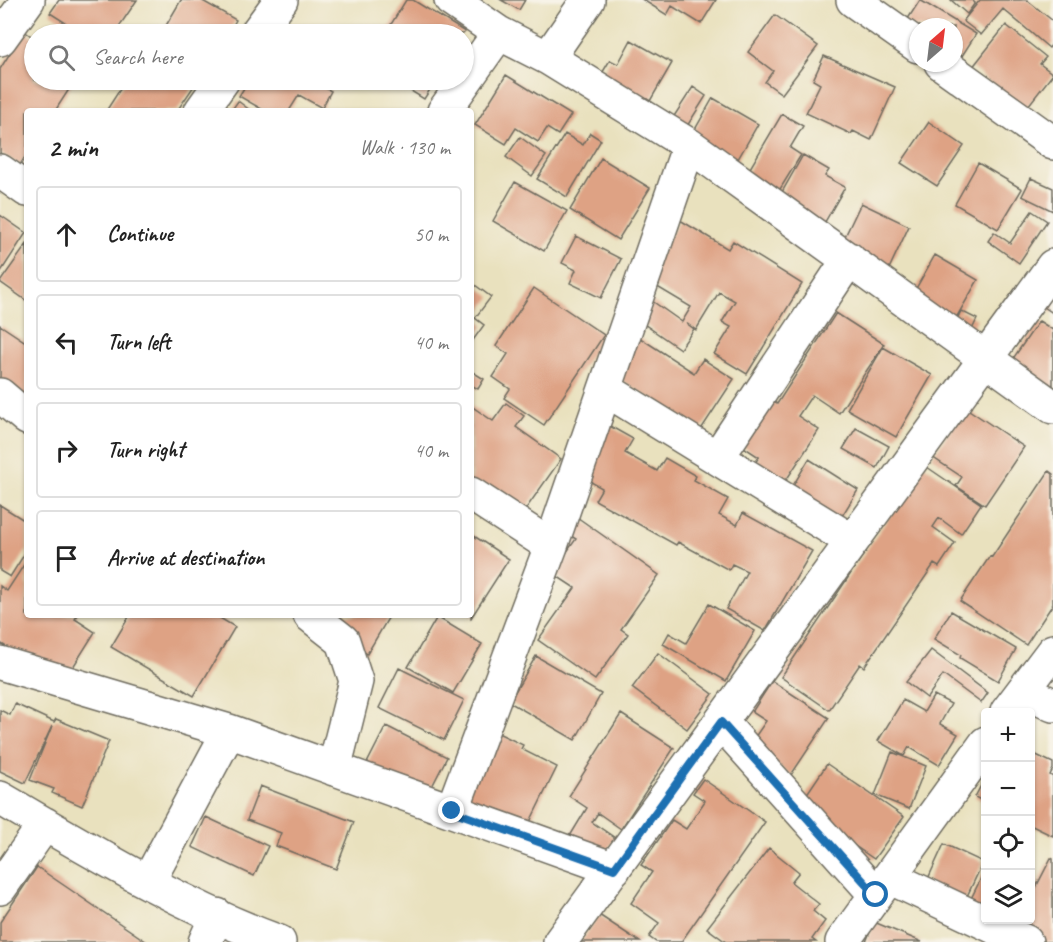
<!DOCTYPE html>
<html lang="en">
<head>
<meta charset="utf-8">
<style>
  body { margin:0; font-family:Caveat,sans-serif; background:#f2f2f2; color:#222 }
  .controls { position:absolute; right:18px; bottom:18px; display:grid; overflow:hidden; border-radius:6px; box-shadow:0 2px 4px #0004 }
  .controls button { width:54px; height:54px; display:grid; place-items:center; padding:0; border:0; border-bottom:2px solid #e0e0e0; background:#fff; color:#222; font:30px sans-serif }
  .compass { position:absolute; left:909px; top:18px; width:54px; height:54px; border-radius:50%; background:#fff; box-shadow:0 2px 4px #0004; rotate:28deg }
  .stop { position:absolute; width:18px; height:18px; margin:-14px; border:4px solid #1f6fb2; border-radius:50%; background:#fff }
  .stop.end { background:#1f6fb2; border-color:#fff; box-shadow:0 2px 6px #0008 }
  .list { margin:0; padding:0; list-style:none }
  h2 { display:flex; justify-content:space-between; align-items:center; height:78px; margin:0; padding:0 24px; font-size:26px }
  h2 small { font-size:20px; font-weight:400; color:#767676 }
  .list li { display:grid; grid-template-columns:39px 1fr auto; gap:18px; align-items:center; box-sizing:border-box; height:96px; margin:0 12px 12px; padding:0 12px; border:2px solid #e0e0e0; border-radius:6px }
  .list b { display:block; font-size:22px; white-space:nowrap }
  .list em { font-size:20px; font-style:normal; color:#767676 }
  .icon { flex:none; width:33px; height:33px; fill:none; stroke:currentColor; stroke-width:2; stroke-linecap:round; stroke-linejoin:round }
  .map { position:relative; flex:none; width:1053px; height:942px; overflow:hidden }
  .search { position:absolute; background:#fff; box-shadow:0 2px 4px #0004; left:24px; top:24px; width:450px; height:66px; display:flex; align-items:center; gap:15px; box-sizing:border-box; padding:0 21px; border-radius:33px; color:#767676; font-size:22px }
  .panel { position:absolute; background:#fff; box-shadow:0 2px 4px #0004; left:24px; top:108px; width:450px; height:510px; border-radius:6px }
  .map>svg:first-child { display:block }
  .building { fill:#dea284 }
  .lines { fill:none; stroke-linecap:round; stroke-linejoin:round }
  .minor-casing { stroke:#6e6b5e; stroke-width:36 }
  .minor { stroke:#fff; stroke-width:33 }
  .route { stroke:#1f6fb2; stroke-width:8 }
</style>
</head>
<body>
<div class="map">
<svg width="1053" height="942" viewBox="0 0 1053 942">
  <rect width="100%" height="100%" fill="#f7f3e8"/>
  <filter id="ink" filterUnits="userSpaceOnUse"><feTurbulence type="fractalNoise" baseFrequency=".0167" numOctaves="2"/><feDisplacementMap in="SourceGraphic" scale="12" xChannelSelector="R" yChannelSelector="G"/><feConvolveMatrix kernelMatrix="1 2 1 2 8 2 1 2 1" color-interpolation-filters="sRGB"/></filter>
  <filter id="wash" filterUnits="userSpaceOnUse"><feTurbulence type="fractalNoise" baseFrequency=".008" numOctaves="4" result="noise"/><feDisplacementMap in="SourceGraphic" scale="24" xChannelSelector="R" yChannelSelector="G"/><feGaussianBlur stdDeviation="1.35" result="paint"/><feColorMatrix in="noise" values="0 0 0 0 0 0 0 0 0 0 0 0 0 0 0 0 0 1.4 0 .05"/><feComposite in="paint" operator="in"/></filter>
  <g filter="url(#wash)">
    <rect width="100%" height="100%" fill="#e9e1be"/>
    <g id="blocks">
      <!-- building -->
      <path class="building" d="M 59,0 L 137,0 L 114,34 L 83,34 L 50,13 Z
        M 181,0 L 201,0 L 236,20 L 228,34 L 173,34 L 164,29 Z
        M 406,0 L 413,0 L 465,32 L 463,34 L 385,34 Z
        M 501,0 L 525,0 L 519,10 Z
        M 643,0 L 716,0 L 701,24 L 672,6 L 667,15 Z
        M 920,0 L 976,34 L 960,59 L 954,56 L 954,27 L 918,27 L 904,25 Z
        M 951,0 L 972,0 L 975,3 L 967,14 Z
        M 980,0 L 1027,0 L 1053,21 L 1053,43 L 1049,48 L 1003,9 L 981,35 L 963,21 Z
        M 775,15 L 818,46 L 782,94 L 765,82 L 773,71 L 748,52 Z
        M 1006,25 L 1046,57 L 1040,64 L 1053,74 L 1025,110 L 972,68 Z
        M 24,31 L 34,38 L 34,80 L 75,80 L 55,111 L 27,111 L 27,154 L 20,165 L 0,153 L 0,69 Z
        M 631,40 L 672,63 L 646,108 L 598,80 L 610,60 L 618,64 Z
        M 824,56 L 895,87 L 871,140 L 853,131 L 851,134 L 806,113 L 820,84 L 813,80 Z
        M 506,75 L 571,115 L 558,135 L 547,128 L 538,142 L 516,128 L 506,144 L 475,125 Z
        M 126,80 L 198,80 L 177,111 L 106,111 Z
        M 249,80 L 311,80 L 331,91 L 322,108 L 299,95 L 289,111 L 265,111 L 239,96 Z
        M 393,80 L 436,80 L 424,99 Z
        M 693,87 L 706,96 L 679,139 L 665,130 Z
        M 713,98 L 758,124 L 734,166 L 689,140 Z
        M 238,101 L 251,111 L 231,111 Z
        M 782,114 L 803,126 L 790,148 L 801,155 L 777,194 L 746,175 Z
        M 929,122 L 964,146 L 937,186 L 901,163 Z
        M 590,133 L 601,140 L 567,197 L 537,179 L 565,134 L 583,145 Z
        M 520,137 L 546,156 L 532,176 L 506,157 Z
        M 803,155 L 829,170 L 825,176 L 845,187 L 818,234 L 773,208 Z
        M 601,158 L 650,188 L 618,240 L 570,210 Z
        M 978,163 L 1022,189 L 998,229 L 955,204 Z
        M 1031,178 L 1053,188 L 1053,211 L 1022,196 Z
        M 515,182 L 567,211 L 544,251 L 493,221 Z
        M 861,203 L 909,226 L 888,271 L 840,247 Z
        M 1032,211 L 1047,221 L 1019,263 L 988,241 L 994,232 L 1010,243 Z
        M 0,215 L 26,233 L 0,273 Z
        M 680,220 L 728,249 L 733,241 L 802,284 L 747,374 L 714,354 L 731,327 L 722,322 L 735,301 L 719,292 L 696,330 L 686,323 L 694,329 L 680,349 L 631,315 L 645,296 L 682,322 L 691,307 L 644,279 Z
        M 576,236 L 621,259 L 601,298 L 570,283 L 576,270 L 562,263 Z
        M 27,244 L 27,301 L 0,282 Z
        M 935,255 L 978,280 L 952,325 L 909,301 Z
        M 471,282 L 491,297 L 475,318 L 484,325 L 471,343 Z
        M 1053,287 L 1053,313 L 1041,305 Z
        M 534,288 L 604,335 L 544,425 L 504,398 L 510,389 L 493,377 L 508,354 L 496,346 Z
        M 961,311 L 977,319 L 968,338 L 952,330 Z
        M 836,313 L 884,344 L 839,413 L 812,395 L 798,416 L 819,430 L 783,485 L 753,466 L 759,457 L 742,446 L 772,401 L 777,404 Z
        M 1039,321 L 1053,330 L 1053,408 L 1003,373 Z
        M 0,325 L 27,343 L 27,423 L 0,406 Z
        M 634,334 L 694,373 L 703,359 L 734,379 L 700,431 L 609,372 Z
        M 883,347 L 932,375 L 896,437 L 847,409 Z
        M 471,371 L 484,379 L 478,389 L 471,385 Z
        M 506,403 L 524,416 L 516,427 L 561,459 L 518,520 L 471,487 L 471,406 L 493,421 Z
        M 966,408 L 1024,447 L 985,505 L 956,486 L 962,477 L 932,457 Z
        M 608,425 L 633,439 L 625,453 L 657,471 L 665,458 L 696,476 L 694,480 L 728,499 L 719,515 L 737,525 L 743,513 L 812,551 L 765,631 L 726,609 L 747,571 L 732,564 L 729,570 L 678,542 L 676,545 L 595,500 L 602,488 L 580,476 Z
        M 856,428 L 889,446 L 877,468 L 843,449 Z
        M 809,459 L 858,490 L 837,524 L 788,494 Z
        M 924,465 L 981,504 L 961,534 L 939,518 L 933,527 L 955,543 L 939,567 L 934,564 L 864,667 L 860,664 L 829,710 L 781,677 Z
        M 1049,471 L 1053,474 L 1053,604 L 1026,645 L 960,601 L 990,556 L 992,557 Z
        M 0,505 L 27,522 L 27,550 L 10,577 L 0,571 Z
        M 574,515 L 659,575 L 621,629 L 628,634 L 595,680 L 538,640 L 575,588 L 552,573 L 576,539 L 563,531 Z
        M 471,534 L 509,559 L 471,618 Z
        M 27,560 L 27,615 L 78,615 L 75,619 L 95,632 L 63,683 L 0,643 L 0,586 L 7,591 Z
        M 709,604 L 755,631 L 726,681 L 663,644 L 669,633 L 686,643 Z
        M 951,611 L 1016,649 L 998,681 L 960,658 L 961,655 L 934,639 Z
        M 130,615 L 215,615 L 235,627 L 194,696 L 111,647 Z
        M 323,615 L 390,615 L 367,654 L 318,624 Z
        M 437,617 L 482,644 L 453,693 L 408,667 Z
        M 931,650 L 988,693 L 981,703 L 943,675 L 927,698 L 906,682 Z
        M 658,653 L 713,694 L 687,729 L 632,688 Z
        M 536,656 L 601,694 L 575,740 L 509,702 Z
        M 399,668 L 464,700 L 444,740 L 379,708 Z
        M 772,681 L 829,718 L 791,775 L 748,747 L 766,721 L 752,712 Z
        M 934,695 L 951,704 L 940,724 L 958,734 L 939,765 L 909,747 L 904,756 L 878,741 L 903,700 L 924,712 Z
        M 15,704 L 54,722 L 56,719 L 109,741 L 82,806 L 52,793 L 54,789 L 30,780 L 52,726 L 25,783 L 0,771 L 0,710 L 10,715 Z
        M 621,714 L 674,748 L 621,829 L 598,813 L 592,822 L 615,838 L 603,857 L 570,836 L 587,808 L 569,796 Z
        M 386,726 L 447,757 L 423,804 L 362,773 Z
        M 496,732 L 523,745 L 521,749 L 557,767 L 524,834 L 461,802 Z
        M 892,752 L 926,766 L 909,809 L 875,795 Z
        M 1030,752 L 1053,763 L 1053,769 L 1050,775 L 1053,777 L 1053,836 L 1030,825 Z
        M 827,764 L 904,817 L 874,859 L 798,807 Z
        M 986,776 L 986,803 L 975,797 Z
        M 703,779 L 765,822 L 681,942 L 656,942 L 649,937 L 659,923 L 631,903 L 652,872 L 641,865 L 672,820 L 686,829 L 705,801 L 693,793 Z
        M 260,786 L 354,822 L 336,869 L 276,846 L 281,833 L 247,820 Z
        M 206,817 L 268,846 L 254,876 L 192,847 Z
        M 944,844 L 983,862 L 962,907 L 927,881 Z
        M 769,848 L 799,872 L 791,882 L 819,904 L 813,911 L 825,921 L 812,939 L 816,942 L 726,942 L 707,928 Z
        M 1051,858 L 1053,859 L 1053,942 L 1034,942 L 1014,932 L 1020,920 L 1030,920 L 1030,899 Z
        M 37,867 L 147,942 L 0,942 L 0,922 Z
        M 986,868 L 986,920 L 1018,920 L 1010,936 L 964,913 Z
        M 599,915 L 640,942 L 581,942 Z
        M 874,922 L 922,942 L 866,942 Z"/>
    </g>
  </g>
  <g filter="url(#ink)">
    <use href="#blocks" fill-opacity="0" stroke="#6e6b5e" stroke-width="1.5"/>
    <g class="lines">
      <defs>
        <path id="minor" d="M 451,0 L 499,33 L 548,58 L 689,145 L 1053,407
          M 853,0 L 918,46
          M 256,34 L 281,0
          M 0,39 L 28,0
          M 548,58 L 588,0
          M 941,63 L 1053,143
          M 201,111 L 223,80
          M 444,111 L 499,33
          M 0,171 L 27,190
          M 605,389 L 852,541
          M 0,395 L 27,418
          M 717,458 L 849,259
          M 471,494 L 551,546
          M 310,615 L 343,641 L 356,681 L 334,769
          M 0,663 L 229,731 L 614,869
          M 1023,691 L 1053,705
          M 1007,712 L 1053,651
          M 721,722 L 876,895
          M 0,798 C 91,851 181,906 279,942
          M 452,811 L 551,546 L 689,145
          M 889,877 L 1026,942
          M 148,882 L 229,731
          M 0,888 L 45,824
          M 205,942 L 217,915
          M 560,942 L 1053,266
          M 842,942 L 986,743"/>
      </defs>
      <!-- minor casing -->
      <use href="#minor" class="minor-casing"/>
      <!-- minor -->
      <use href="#minor" class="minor"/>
    </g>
  </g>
  <g class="lines" filter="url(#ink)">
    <!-- route -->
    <path class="route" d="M 452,811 L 614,869 L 721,722 L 876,895"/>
  </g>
</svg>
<div class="controls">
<button>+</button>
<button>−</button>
<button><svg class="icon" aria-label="locate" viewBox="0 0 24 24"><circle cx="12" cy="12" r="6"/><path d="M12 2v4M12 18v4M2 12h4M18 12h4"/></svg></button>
<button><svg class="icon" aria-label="layers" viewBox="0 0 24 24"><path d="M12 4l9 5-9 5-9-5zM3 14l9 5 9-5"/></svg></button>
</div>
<svg class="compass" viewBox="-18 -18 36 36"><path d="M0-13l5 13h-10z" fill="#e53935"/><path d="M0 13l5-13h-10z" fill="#767676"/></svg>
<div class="stop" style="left:876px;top:895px"></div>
<div class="stop end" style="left:452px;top:811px"></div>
<div class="search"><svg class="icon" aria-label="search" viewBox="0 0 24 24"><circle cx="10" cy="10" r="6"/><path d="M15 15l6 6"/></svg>Search here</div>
<section class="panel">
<h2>2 min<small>Walk · 130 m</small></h2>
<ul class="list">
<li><svg class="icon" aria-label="ahead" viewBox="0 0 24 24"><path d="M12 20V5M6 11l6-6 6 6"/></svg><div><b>Continue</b></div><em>50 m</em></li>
<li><svg class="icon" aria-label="left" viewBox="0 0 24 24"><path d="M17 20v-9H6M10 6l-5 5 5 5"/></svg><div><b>Turn left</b></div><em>40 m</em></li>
<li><svg class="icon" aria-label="right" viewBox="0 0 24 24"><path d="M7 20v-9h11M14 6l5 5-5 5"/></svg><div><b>Turn right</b></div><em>40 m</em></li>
<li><svg class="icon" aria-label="arrive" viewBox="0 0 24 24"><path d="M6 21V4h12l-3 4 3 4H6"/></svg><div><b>Arrive at destination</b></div></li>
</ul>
</section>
</div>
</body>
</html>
